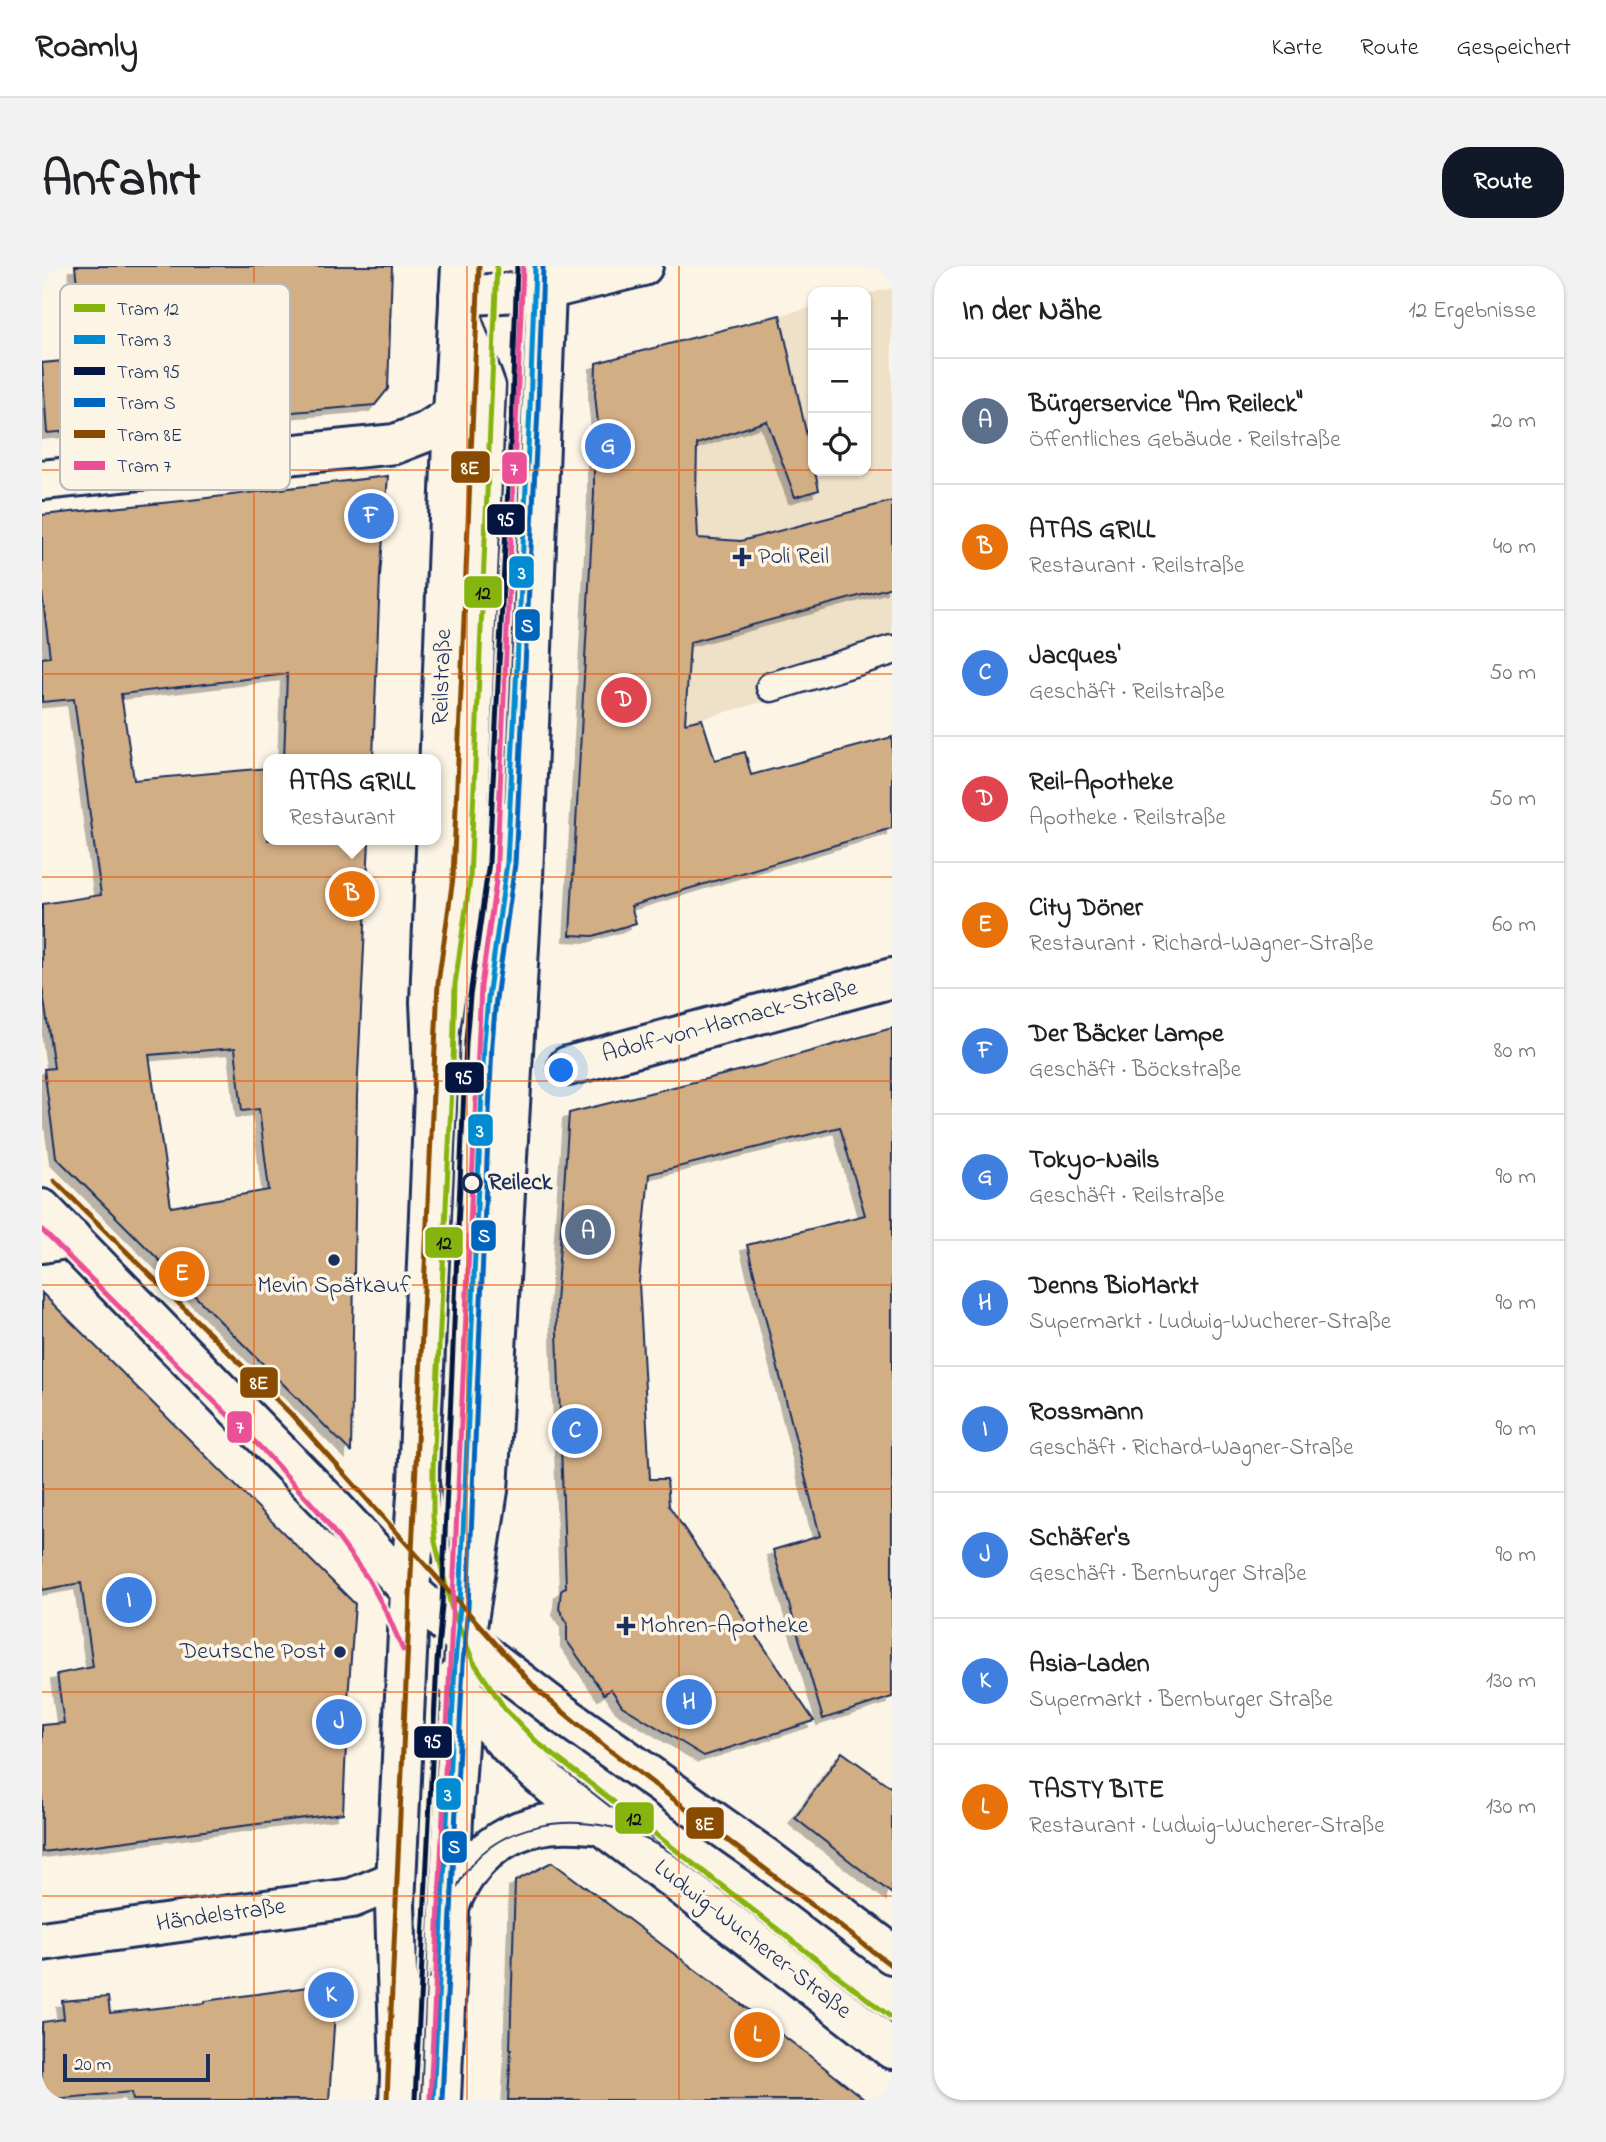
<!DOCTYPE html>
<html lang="de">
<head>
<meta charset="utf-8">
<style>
  body { margin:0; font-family:"Indie Flower",sans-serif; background:#f2f2f2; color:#202124 }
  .controls { position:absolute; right:21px; top:21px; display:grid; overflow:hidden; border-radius:14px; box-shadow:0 2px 5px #0004 }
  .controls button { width:63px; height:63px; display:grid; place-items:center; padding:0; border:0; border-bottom:2px solid #e0e0e0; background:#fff; color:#202124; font:35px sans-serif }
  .scale { position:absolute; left:21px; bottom:18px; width:147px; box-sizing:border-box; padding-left:7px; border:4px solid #1b2f5e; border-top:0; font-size:19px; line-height:24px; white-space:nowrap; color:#1b2f5e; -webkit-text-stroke:5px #fcf5e5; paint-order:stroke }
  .you { position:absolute; left:520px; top:805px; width:24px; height:24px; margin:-18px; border:5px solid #fff; border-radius:50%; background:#1a73e8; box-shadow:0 0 0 10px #1a73e833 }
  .badge { display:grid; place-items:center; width:46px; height:46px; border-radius:50%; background:#111827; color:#fff; font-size:23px; font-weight:700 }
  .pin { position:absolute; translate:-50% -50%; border:4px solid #fff; box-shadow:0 2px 7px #0006 }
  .popup { position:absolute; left:221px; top:488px; width:178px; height:91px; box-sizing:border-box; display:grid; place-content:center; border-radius:14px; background:#fff; filter:drop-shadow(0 2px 5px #0005); font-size:23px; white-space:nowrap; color:#757577 }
  .popup b { font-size:26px; color:#202124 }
  .popup::after { content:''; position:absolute; left:50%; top:100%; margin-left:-14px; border:14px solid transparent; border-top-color:#fff }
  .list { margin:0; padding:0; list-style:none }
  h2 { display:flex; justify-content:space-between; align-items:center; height:91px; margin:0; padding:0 28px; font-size:30px }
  h2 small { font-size:23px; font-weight:400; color:#757577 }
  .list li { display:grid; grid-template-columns:46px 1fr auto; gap:21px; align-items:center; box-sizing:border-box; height:126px; padding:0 28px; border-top:2px solid #e0e0e0 }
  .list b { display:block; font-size:26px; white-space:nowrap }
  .list p { margin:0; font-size:23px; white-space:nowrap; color:#757577 }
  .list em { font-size:23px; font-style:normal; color:#757577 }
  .icon { flex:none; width:38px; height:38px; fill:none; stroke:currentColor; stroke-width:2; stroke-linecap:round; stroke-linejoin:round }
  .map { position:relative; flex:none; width:850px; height:1834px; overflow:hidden; border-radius:28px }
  header { display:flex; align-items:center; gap:42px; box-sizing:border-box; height:98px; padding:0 35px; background:#fff; border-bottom:2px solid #e0e0e0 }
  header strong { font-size:33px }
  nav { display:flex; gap:38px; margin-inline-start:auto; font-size:24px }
  .intro { display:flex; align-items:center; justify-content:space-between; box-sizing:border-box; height:168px; padding:0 42px }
  h1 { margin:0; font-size:49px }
  .button { padding:18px 32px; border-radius:28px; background:#111827; color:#fff; font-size:24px; font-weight:700 }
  main { display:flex; gap:42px; padding:0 42px }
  aside { flex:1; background:#fff; border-radius:28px; box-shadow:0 2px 5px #0004 }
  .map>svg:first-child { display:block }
  .built { fill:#efe0c8 }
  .building { fill:#d2ae84; stroke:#1b2f5e; stroke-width:2; fill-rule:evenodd; filter:url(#shadow) }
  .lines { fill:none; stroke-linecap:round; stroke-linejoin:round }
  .lane-casing { stroke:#1b2f5e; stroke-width:33 }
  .street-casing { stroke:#1b2f5e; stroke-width:44 }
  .secondary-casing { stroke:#1b2f5e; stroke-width:44 }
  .lane { stroke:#fcf5e5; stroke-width:28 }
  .street { stroke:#fcf5e5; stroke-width:38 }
  .secondary { stroke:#fcf5e5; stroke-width:38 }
  .tram { stroke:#1b2f5e; stroke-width:2 }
  .tram-1-casing { stroke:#fcf5e5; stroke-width:10 }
  .tram-2-casing { stroke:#fcf5e5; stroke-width:10 }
  .tram-3-casing { stroke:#fcf5e5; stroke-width:10 }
  .tram-4-casing { stroke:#fcf5e5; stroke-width:10 }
  .tram-5-casing { stroke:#fcf5e5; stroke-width:10 }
  .tram-6-casing { stroke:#fcf5e5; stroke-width:10 }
  .tram-1 { stroke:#86b40e; stroke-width:5 }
  .tram-2 { stroke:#008bd2; stroke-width:5 }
  .tram-3 { stroke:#051541; stroke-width:5 }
  .tram-4 { stroke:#0065bd; stroke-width:5 }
  .tram-5 { stroke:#884b00; stroke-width:5 }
  .tram-6 { stroke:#ea5097; stroke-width:5 }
  .grid { fill:none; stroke:#e8590c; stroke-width:2; stroke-opacity:0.55 }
  .poi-dot { fill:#1b2f5e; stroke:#fcf5e5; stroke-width:2.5 }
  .stop-dot { fill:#fcf5e5; stroke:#1b2f5e; stroke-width:3.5 }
  .labels { text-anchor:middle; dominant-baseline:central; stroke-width:7; stroke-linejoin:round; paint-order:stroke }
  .poi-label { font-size:24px; fill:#1b2f5e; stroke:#fcf5e5; text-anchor:start }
  .street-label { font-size:24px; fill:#1b2f5e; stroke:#fcf5e5 }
  .stop-label { font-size:24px; font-weight:bold; fill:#1b2f5e; stroke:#fcf5e5; text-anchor:start }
  .key { fill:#fcf5e5; stroke:#b8babc; stroke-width:2 }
  .key-label { font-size:19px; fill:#1b2f5e }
  .line-badge { stroke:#fcf5e5; stroke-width:2.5 }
  .badge-label { font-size:19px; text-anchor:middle; font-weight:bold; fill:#fff }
  .pale-badge-label { font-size:19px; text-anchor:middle; font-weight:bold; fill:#111 }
</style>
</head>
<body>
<header>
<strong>Roamly</strong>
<nav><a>Karte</a><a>Route</a><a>Gespeichert</a></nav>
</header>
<div class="intro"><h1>Anfahrt</h1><a class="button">Route</a></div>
<main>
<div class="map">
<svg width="850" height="1834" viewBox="0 0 850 1834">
  <defs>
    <filter id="shadow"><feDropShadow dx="-6" dy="6" stdDeviation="0" flood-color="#0004"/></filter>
  </defs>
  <rect width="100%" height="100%" fill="#fcf5e5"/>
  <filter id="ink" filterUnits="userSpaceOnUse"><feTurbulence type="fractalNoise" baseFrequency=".0143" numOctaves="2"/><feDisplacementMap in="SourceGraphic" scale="14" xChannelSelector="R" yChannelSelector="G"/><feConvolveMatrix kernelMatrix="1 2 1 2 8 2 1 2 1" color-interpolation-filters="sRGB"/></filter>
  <g filter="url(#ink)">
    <!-- built -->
    <path class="built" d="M 850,22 L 850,401 L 643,457 L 537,492 L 547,352 L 650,161 L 738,49 L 771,41 L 771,205 L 824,205 L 824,28 Z"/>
    <!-- building -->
    <path class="building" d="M 33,0 L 350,0 L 346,123 L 333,139 L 5,167 L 0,97 L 43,93 Z
      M 738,49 L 777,224 L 753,231 L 725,155 L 655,178 L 654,231 L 656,272 L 699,275 L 850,235 L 850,321 L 648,376 L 643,457 L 660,453 L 673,494 L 703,486 L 709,509 L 850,471 L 850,562 L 589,640 L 594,657 L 551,670 L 528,669 L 552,227 L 552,185 L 559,185 L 553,129 L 554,97 Z
      M 346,210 L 338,310 L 331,493 L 242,493 L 245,408 L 79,428 L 92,514 L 226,502 L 226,574 L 327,574 L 315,830 L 309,1186 L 14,891 L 2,803 L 12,802 L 0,720 L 0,638 L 59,629 L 32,433 L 0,436 L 0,392 L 8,391 L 0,326 L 0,249 L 140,235 ZM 193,782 L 200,845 L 217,843 L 227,924 L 129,941 L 107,789 Z
      M 850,762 L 850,1431 L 781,1453 L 731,1284 L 778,1270 L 705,979 L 823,949 L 798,861 L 607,908 L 597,1017 L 608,1213 L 625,1213 L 627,1240 L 772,1455 L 662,1490 L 580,1440 L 569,1423 L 562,1428 L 525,1375 L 525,1356 L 517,1343 L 519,1325 L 524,1321 L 514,1037 L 527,847 L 724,798 Z
      M 0,1027 L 313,1338 L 306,1433 L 301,1547 L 0,1586 L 0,1459 L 22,1457 L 15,1408 L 51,1401 L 39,1317 L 0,1324 Z
      M 800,1486 L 850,1522 L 850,1628 L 753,1552 Z
      M 510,1596 L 768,1790 L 823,1834 L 466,1834 L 469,1783 L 468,1783 L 473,1615 Z
      M 295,1717 L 287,1834 L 91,1834 L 90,1826 L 0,1834 L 0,1756 L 22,1753 L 20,1735 L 66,1731 L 68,1747 L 163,1737 L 163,1735 Z"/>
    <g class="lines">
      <defs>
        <path id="lane" d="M 729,421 L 850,384
          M 401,775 L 428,614 L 449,120 L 421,43
          M 427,1298 L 413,1215 L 433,776 L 446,669 L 470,549"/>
        <path id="street" d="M 417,30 L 504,24 L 601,0
          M 0,214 L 353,178 L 384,166 L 411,149
          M 526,800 L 850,712
          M 0,977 L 29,972
          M 0,1675 L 310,1632 L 354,1614"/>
        <path id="secondary" d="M 0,943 L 289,1239 L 368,1325 L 423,1374 L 520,1448 L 721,1590 L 850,1688
          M 414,1413 C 462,1492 554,1555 627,1610 C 702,1667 776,1725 850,1783
          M 409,1636 C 428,1590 466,1559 517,1557 C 532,1556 547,1558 561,1559
          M 357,1834 L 358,1811 L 353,1638 L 368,1325 L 376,1216 L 392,827 L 388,736 L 411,149 L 419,0
          M 399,1834 L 411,1552 L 423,1374 L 446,1224 L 481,611 L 505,0"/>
      </defs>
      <!-- lane casing -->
      <use href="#lane" class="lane-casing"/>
      <!-- street casing -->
      <use href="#street" class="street-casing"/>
      <!-- secondary casing -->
      <use href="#secondary" class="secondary-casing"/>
      <!-- lane -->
      <use href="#lane" class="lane"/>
      <!-- street -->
      <use href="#street" class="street"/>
      <!-- secondary -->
      <use href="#secondary" class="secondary"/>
      <!-- tram -->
      <path class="tram" d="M 388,1712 C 396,1682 402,1647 416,1619 C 449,1554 532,1545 595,1569 C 617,1578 639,1593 661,1605"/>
      <defs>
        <path id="tram-1" d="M 455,0 L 428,614 L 413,718 L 411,799 L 391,1203 L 391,1249 L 393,1276 L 409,1340 L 431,1395 L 463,1443 L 496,1477 L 850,1752"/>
        <path id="tram-2" d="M 391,1834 L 413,1397 L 418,1340 L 442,777 L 446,732 L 465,597 L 488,142 L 493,0"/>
        <path id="tram-3" d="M 373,1834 L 395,1396 L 400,1339 L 424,776 L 428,730 L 447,596 L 470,142 L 475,0"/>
        <path id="tram-4" d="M 400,1834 L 421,1397 L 426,1341 L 450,777 L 454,733 L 473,598 L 496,143 L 501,1"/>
        <path id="tram-5" d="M 12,914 L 249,1148 L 496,1425 L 561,1479 L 850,1700
          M 345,1833 L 396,717 L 411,612 L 437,0"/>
        <path id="tram-6" d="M 0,964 L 221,1184 L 278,1247 L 326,1313 L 345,1347 L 361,1384
          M 388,1834 L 439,720 L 454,615 L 481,1"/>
      </defs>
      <!-- tram-1 casing -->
      <use href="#tram-1" class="tram-1-casing"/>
      <!-- tram-2 casing -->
      <use href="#tram-2" class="tram-2-casing"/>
      <!-- tram-3 casing -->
      <use href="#tram-3" class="tram-3-casing"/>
      <!-- tram-4 casing -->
      <use href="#tram-4" class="tram-4-casing"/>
      <!-- tram-5 casing -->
      <use href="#tram-5" class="tram-5-casing"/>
      <!-- tram-6 casing -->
      <use href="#tram-6" class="tram-6-casing"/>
      <!-- tram-1 -->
      <use href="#tram-1" class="tram-1"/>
      <!-- tram-2 -->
      <use href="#tram-2" class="tram-2"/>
      <!-- tram-3 -->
      <use href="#tram-3" class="tram-3"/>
      <!-- tram-4 -->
      <use href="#tram-4" class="tram-4"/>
      <!-- tram-5 -->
      <use href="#tram-5" class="tram-5"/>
      <!-- tram-6 -->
      <use href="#tram-6" class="tram-6"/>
    </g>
  </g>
  <!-- grid -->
  <path class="grid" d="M 212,0 L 212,1834M 425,0 L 425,1834M 637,0 L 637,1834M 0,204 L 771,204M 824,204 L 850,204M 0,408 L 850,408M 0,611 L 850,611M 0,815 L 850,815M 0,1019 L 850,1019M 0,1223 L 850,1223M 0,1426 L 850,1426M 0,1630 L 850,1630"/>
  <!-- markers -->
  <g class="poi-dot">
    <path d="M696.5 280.5h7v7h7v7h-7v7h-7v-7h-7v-7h7z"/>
    <circle cx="292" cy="994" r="7"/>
    <path d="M580.5 1349.5h7v7h7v7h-7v7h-7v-7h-7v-7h7z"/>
    <circle cx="298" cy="1386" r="7"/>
  </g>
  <circle class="stop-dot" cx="430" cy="917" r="9"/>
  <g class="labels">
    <!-- poi labels -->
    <g class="poi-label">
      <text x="716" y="291">Poli Reil</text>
      <text x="292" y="1020" text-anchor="middle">Mevin Spätkauf</text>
      <text x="598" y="1360">Mohren-Apotheke</text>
      <text x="284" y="1386" text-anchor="end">Deutsche Post</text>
    </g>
    <!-- street labels -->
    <g class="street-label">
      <text transform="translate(401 411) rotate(-88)">Reilstraße</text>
      <text transform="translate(688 756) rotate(-15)">Adolf-von-Harnack-Straße</text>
      <text transform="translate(179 1650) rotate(-8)">Händelstraße</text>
      <text transform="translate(710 1674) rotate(38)">Ludwig-Wucherer-Straße</text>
    </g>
    <!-- stop labels -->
    <g class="stop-label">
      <text x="446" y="917">Reileck</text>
    </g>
  </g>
  <!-- legend -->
  <rect x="18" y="18" width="230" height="206" rx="10" class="key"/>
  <rect x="32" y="38" width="31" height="8" fill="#86b40e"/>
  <rect x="32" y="69" width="31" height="9" fill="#008bd2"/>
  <rect x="32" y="101" width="31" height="8" fill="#051541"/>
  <rect x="32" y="132" width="31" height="9" fill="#0065bd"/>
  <rect x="32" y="164" width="31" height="8" fill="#884b00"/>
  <rect x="32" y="195" width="31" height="9" fill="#ea5097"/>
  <g class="key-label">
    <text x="75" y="49">Tram 12</text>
    <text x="75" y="80">Tram 3</text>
    <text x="75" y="112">Tram 95</text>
    <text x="75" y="143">Tram S</text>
    <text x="75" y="175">Tram 8E</text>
    <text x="75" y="206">Tram 7</text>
  </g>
  <g class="line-badge">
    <rect x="408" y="184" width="41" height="34" rx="7" fill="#884b00"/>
    <rect x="459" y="185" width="27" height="34" rx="7" fill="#ea5097"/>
    <rect x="444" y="237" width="40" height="33" rx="7" fill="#051541"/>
    <rect x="466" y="289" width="27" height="34" rx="7" fill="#008bd2"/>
    <rect x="421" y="309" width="40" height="34" rx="7" fill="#86b40e"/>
    <rect x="472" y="342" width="27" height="34" rx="7" fill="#0065bd"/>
    <rect x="402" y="795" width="41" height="33" rx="7" fill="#051541"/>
    <rect x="425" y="847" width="27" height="34" rx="7" fill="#008bd2"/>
    <rect x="428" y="953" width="27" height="33" rx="7" fill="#0065bd"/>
    <rect x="382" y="960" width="40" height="33" rx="7" fill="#86b40e"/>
    <rect x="197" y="1100" width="40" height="33" rx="7" fill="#884b00"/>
    <rect x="184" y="1144" width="27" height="34" rx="7" fill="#ea5097"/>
    <rect x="371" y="1459" width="40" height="34" rx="7" fill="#051541"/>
    <rect x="393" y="1511" width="27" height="34" rx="7" fill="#008bd2"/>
    <rect x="572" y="1535" width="41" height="34" rx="7" fill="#86b40e"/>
    <rect x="643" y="1540" width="40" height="34" rx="7" fill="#884b00"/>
    <rect x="399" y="1564" width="27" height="34" rx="7" fill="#0065bd"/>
  </g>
  <g class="badge-label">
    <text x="428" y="208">8E</text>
    <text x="472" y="209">7</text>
    <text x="464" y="260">95</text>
    <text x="480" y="313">3</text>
    <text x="485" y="366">S</text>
    <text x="422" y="818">95</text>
    <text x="438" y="871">3</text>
    <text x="442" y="976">S</text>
    <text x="217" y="1123">8E</text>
    <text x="198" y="1167">7</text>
    <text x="391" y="1482">95</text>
    <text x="406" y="1535">3</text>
    <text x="663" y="1564">8E</text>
    <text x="412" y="1587">S</text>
  </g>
  <g class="pale-badge-label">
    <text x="441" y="333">12</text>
    <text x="402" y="983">12</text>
    <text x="592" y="1559">12</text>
  </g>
</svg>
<div class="controls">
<button>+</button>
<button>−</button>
<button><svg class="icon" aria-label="locate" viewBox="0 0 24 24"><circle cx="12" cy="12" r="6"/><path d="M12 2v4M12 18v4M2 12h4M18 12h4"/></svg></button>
</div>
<div class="scale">20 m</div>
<div class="you"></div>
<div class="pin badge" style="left:546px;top:966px;background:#5c6f8a">A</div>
<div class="pin badge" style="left:310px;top:628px;background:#e8710a">B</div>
<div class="popup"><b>ATAS GRILL</b>Restaurant</div>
<div class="pin badge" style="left:533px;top:1165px;background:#3f7fe0">C</div>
<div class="pin badge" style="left:582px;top:434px;background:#e0444e">D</div>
<div class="pin badge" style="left:140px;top:1008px;background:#e8710a">E</div>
<div class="pin badge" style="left:329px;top:250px;background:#3f7fe0">F</div>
<div class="pin badge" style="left:566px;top:180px;background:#3f7fe0">G</div>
<div class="pin badge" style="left:647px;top:1436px;background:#3f7fe0">H</div>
<div class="pin badge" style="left:87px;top:1334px;background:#3f7fe0">I</div>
<div class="pin badge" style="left:297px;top:1456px;background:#3f7fe0">J</div>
<div class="pin badge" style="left:289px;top:1729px;background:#3f7fe0">K</div>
<div class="pin badge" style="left:715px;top:1769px;background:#e8710a">L</div>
</div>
<aside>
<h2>In der Nähe<small>12 Ergebnisse</small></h2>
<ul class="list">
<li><span class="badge" style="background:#5c6f8a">A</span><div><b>Bürgerservice &quot;Am Reileck&quot;</b><p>Öffentliches Gebäude · Reilstraße</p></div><em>20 m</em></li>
<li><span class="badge" style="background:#e8710a">B</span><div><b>ATAS GRILL</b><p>Restaurant · Reilstraße</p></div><em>40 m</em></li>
<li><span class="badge" style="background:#3f7fe0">C</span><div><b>Jacques'</b><p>Geschäft · Reilstraße</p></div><em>50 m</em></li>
<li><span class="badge" style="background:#e0444e">D</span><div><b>Reil-Apotheke</b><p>Apotheke · Reilstraße</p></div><em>50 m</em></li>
<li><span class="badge" style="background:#e8710a">E</span><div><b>City Döner</b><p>Restaurant · Richard-Wagner-Straße</p></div><em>60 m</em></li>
<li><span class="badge" style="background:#3f7fe0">F</span><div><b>Der Bäcker Lampe</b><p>Geschäft · Böckstraße</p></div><em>80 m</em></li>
<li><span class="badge" style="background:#3f7fe0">G</span><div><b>Tokyo-Nails</b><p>Geschäft · Reilstraße</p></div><em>90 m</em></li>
<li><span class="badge" style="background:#3f7fe0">H</span><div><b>Denns BioMarkt</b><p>Supermarkt · Ludwig-Wucherer-Straße</p></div><em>90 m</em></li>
<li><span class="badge" style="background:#3f7fe0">I</span><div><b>Rossmann</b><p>Geschäft · Richard-Wagner-Straße</p></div><em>90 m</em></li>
<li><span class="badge" style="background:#3f7fe0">J</span><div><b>Schäfer's</b><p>Geschäft · Bernburger Straße</p></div><em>90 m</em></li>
<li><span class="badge" style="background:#3f7fe0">K</span><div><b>Asia-Laden</b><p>Supermarkt · Bernburger Straße</p></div><em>130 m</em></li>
<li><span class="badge" style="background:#e8710a">L</span><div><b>TASTY BITE</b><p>Restaurant · Ludwig-Wucherer-Straße</p></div><em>130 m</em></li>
</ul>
</aside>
</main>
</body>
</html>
